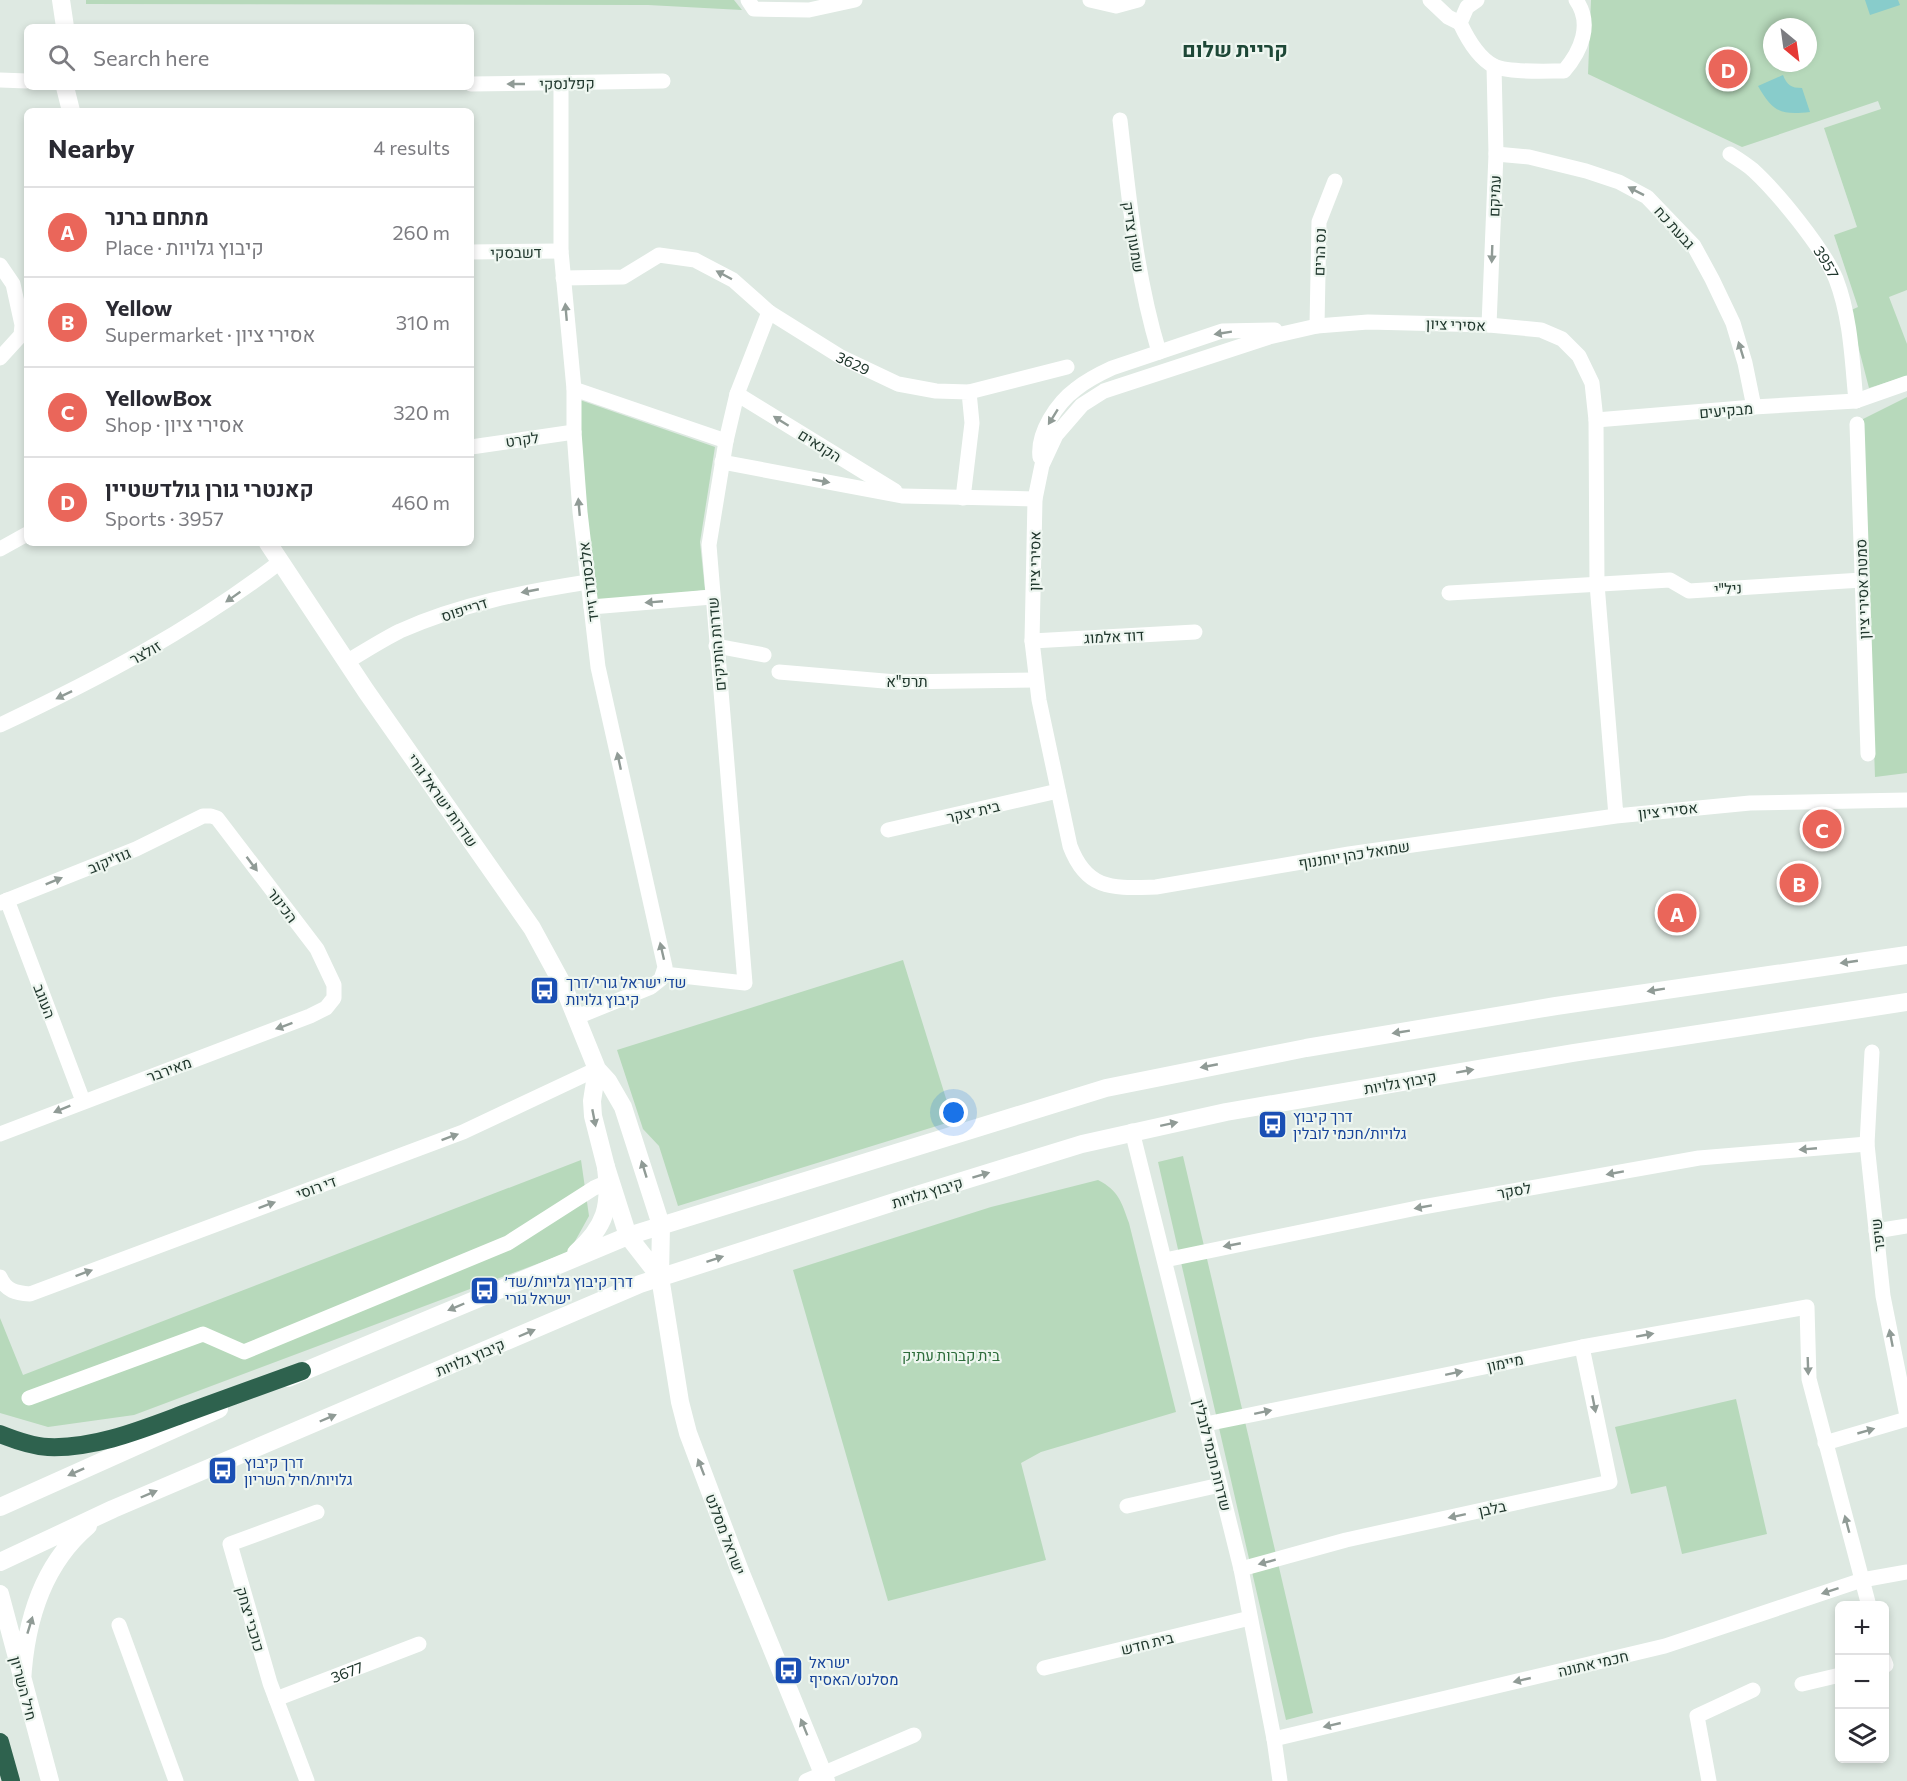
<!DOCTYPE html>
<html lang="en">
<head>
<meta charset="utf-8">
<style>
  body { margin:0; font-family:Commissioner,Heebo,sans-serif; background:#f2f2f3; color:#2b2b33 }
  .controls { position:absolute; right:18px; bottom:18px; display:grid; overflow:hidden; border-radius:9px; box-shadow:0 3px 9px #0003 }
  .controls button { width:54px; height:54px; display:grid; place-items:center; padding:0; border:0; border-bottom:2px solid #e1e1e2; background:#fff; color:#2b2b33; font:30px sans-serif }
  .compass { position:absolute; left:1763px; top:18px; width:54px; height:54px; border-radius:50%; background:#fff; box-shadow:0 3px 9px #0003; rotate:151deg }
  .you { position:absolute; left:954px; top:1113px; width:21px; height:21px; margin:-15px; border:4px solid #fff; border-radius:50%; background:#1a73e8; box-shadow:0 0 0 9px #1a73e833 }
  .badge { display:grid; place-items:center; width:39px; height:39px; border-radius:50%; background:#ea665a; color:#fff; font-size:20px; font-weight:700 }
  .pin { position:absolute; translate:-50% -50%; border:3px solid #fff; box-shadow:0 2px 6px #0006 }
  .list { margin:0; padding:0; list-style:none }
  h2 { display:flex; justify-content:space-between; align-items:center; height:78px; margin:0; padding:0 24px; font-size:26px }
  h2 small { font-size:20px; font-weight:400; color:#7c7c81 }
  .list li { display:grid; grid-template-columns:39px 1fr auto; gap:18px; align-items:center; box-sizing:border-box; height:90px; padding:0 24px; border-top:2px solid #e1e1e2 }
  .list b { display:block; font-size:22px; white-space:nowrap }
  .list p { margin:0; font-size:20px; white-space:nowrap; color:#7c7c81 }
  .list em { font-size:20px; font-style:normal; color:#7c7c81 }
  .icon { flex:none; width:33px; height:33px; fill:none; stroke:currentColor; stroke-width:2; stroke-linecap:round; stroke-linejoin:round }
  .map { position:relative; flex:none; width:1907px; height:1781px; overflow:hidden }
  .search { position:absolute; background:#fff; box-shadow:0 3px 9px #0003; left:24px; top:24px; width:450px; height:66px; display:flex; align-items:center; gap:15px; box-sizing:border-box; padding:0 21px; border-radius:9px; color:#7c7c81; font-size:22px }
  .panel { position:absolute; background:#fff; box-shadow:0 3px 9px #0003; left:24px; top:108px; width:450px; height:438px; border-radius:9px }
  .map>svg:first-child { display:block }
  .green { fill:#b7d9bb; fill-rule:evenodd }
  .water { fill:#88cccb }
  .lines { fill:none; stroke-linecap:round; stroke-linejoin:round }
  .minor { stroke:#fff; stroke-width:15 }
  .tertiary { stroke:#fff; stroke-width:18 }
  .secondary { stroke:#fff; stroke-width:18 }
  .motorway { stroke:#2e624e; stroke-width:18 }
  .oneway { fill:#909b96 }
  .labels { text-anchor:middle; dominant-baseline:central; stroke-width:4.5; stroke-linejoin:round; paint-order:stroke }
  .street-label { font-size:15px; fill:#20372d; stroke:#eef6f0 }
  .transit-label { font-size:15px; fill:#164399; stroke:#eef6f0; text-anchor:start }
  .park-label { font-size:15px; fill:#2d6c3b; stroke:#eef6f0 }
  .district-label { font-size:21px; font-weight:bold; fill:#1e4837; stroke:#eef6f0 }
</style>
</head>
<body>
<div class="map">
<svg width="1907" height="1781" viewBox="0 0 1907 1781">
  <rect width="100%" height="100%" fill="#dee9e2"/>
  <!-- green -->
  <path class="green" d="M 86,0 L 734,0 L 742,10 L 648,5 L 86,4 Z
    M 1591,0 L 1907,0 L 1907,290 L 1889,297 L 1907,344 L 1907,376 L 1869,388 L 1849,311 L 1858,307 L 1834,235 L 1857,227 L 1824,128 L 1881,109 L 1878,101 L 1742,147 L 1588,74 ZM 1772,27 L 1808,27 L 1808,63 L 1772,63 Z
    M 1907,397 L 1907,773 L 1875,777 L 1863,419 Z
    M 577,399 L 715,447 L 700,542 L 705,590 L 595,604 Z
    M 903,960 L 953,1121 L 678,1206 L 659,1146 L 643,1129 L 617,1050 Z
    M 1183,1156 L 1313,1713 L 1286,1720 L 1158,1162 Z
    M 581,1160 L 589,1216 L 569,1252 L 134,1415 L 48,1427 L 0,1413 L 0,1318 L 23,1375 Z
    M 1098,1180 C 1119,1191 1121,1201 1129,1223 L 1176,1412 L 1041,1452 L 1021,1463 L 1046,1560 L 888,1601 L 793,1270 L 991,1207 Z
    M 1736,1399 L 1767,1534 L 1682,1554 L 1666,1486 L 1631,1494 L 1615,1427 Z"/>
  <!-- water -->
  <path class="water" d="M 1865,0 L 1898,0 L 1900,5 L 1870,15 Z
    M 1783,75 C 1787,85 1791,88 1802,88 L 1810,112 C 1780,115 1773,112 1758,86 Z"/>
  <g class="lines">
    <!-- minor -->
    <g class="minor">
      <path d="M 748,0 L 754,9 L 809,10 L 855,0"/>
      <path d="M 1090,0 L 1116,6 L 1138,0"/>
      <path d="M 1430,0 L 1448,17 L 1460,23"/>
      <path d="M 1477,0 L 1467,7 L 1460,23 C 1467,38 1478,58 1494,66 C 1509,73 1546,71 1564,71 C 1581,51 1593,24 1576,0"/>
      <path d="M 0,80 L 27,81"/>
      <path d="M 471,84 L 663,81"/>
      <path d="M 561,84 L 561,251 L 574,389 L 574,432 L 580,512 L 598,667 L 665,967 L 661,979 L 651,987 L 577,1017"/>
      <path d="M 1120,120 C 1129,198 1136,276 1159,352"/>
      <path d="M 1496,154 L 1529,157 L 1586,171 L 1619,182 L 1647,197 L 1694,246 L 1712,279 L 1733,323 L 1745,363 L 1754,407"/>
      <path id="s1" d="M 1730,154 C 1738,159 1746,164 1753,170 C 1778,193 1823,248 1836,279 C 1851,318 1852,361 1856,401"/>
      <path d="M 471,252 L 561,251"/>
      <path d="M 0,265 L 13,284 L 22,325 L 21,335 L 0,358"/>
      <path id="s2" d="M 563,278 L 623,277 L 659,255 L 695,260 L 733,280 L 769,312 L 841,357 L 898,384 L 936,391 L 969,392 L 972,423 L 963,498"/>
      <path d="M 1489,325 L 1496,154 L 1494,66"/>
      <path d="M 1317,326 L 1319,222 L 1335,181"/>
      <path d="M 574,389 L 726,441"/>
      <path d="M 969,392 L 1067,367"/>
      <path d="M 737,394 L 895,491"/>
      <path d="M 1596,420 L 1754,407 L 1856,401 L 1907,383"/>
      <path d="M 1857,424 L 1868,754"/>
      <path d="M 471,447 L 574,432"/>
      <path d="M 1040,457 C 1037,433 1057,403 1076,389 C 1087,380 1099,374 1112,368 L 1222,331 L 1275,330"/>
      <path d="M 722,462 L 902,496 L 1035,499"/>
      <path d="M 0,549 L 27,534"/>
      <path d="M 1449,593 L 1670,580 L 1689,591 L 1862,580"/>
      <path d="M 591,607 L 712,597"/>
      <path d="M 1032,641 L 1195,632"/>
      <path d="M 716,646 L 764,655"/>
      <path d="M 348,661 C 365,651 382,640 400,631 C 460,604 524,592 588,582"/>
      <path d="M 779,672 L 896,682 L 1036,680"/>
      <path d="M 0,725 C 100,678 191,630 280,562"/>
      <path d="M 1616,816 L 1597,584 L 1596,420 L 1592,383 L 1579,356 L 1562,339 L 1541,330 L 1489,325 L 1368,322 L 1317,326 L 1269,337 L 1104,391 L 1082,405 L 1056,435 L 1042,465 L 1035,499 L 1032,641 L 1039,700 L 1070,846 C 1087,891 1113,888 1156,887 L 1349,854 L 1616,816 L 1750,803 L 1907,800"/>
      <path d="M 888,830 L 1058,791"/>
      <path d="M 7,900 L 83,1101"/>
      <path d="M 0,903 L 136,849 L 203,816 L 211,816 L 217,818 L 317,949 L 334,985 L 334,998 L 326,1008 L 310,1016 L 0,1134"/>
      <path d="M 664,974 L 745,983 L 709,545 L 726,441 L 737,394 L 769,312"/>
      <path d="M 1872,1052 L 1867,1144 L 1883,1296 L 1907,1416"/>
      <path d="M 1132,1131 L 1241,1569 L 1274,1739 L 1280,1781"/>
      <path d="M 1876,1231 L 1907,1226"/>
      <path d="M 1165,1260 L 1417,1208 L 1699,1158 L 1867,1144"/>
      <path d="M 0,1277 C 6,1291 16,1293 30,1294 L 463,1132 L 597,1069"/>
      <path d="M 29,1398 L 203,1334 L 244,1352 L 508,1243 L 594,1188 L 608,1182"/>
      <path d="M 1206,1424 L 1582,1347 L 1807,1307 L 1809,1379 L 1869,1606"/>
      <path d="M 1825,1443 L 1907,1419"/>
      <path d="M 1127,1506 L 1220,1485"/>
      <path d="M 1241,1569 L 1346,1540 L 1610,1482 L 1582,1347"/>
      <path d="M 119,1625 L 176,1781"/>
      <path d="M 1884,1660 L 1886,1665 L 1884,1666"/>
      <path d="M 1044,1668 L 1250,1618"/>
      <path d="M 1802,1684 L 1840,1675"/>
      <path id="s3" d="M 276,1699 L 419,1644"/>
      <path d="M 1274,1739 L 1665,1646 L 1862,1580 L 1907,1572"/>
      <path d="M 307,1781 L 270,1683 L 230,1544 L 317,1512"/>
      <path d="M 806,1781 L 914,1735"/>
      <path d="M 1709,1781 L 1697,1716 L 1753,1690"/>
    </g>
    <!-- tertiary -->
    <path class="tertiary" d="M 61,0 L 65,27
      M 65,87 L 71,111
      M 268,543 L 366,691 L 532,928 L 563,985 L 597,1069 L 608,1081 L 623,1107 L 661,1225 L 660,1277 L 680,1402 L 688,1433 L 740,1571 L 826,1781
      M 597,1069 L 592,1101 L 593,1116 L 606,1167 L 628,1236 L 660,1277"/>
    <!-- secondary -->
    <path class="secondary" d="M 576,1253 C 606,1226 611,1206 606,1167
      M 288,1378 L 628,1236 L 1106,1088 L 1306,1048 L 1556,1006 L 1907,955
      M 0,1507 L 219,1409
      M 0,1562 L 113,1509 L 640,1284 L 894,1202 L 1082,1144 L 1226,1112 L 1573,1053 L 1907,1002
      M 0,1594 L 50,1781
      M 22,1683 C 25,1624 42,1565 88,1526"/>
    <!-- motorway -->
    <path class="motorway" d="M 0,1434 C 15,1440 32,1446 48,1447 C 95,1449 143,1429 186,1413 C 225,1399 264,1385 302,1371
      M 0,1742 L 11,1781"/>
  </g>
  <!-- one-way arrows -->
  <defs><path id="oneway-solid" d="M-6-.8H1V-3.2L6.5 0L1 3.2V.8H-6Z" transform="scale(1.5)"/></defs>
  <g class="oneway">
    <use href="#oneway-solid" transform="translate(516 84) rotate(-180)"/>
    <use href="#oneway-solid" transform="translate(1636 191) rotate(-153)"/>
    <use href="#oneway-solid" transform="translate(1492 254) rotate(92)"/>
    <use href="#oneway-solid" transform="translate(724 275) rotate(-152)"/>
    <use href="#oneway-solid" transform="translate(566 312) rotate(-95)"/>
    <use href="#oneway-solid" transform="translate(1223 333) rotate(171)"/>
    <use href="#oneway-solid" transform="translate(1741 350) rotate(-107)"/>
    <use href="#oneway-solid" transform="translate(1053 417) rotate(122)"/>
    <use href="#oneway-solid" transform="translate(781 421) rotate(-148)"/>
    <use href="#oneway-solid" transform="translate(821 481) rotate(10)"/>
    <use href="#oneway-solid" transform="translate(579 507) rotate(-95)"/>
    <use href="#oneway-solid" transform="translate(530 591) rotate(169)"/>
    <use href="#oneway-solid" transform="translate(233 597) rotate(145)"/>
    <use href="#oneway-solid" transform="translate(654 602) rotate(175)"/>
    <use href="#oneway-solid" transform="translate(64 695) rotate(154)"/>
    <use href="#oneway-solid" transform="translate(619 761) rotate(-102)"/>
    <use href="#oneway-solid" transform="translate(252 864) rotate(53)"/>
    <use href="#oneway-solid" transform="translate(54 881) rotate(-22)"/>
    <use href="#oneway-solid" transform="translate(662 951) rotate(-103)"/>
    <use href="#oneway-solid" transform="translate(1849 962) rotate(172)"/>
    <use href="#oneway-solid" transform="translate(1656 990) rotate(171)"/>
    <use href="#oneway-solid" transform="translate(284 1026) rotate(160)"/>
    <use href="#oneway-solid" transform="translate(1401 1032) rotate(171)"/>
    <use href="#oneway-solid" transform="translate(1209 1066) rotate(169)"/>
    <use href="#oneway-solid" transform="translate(1465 1071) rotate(-10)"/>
    <use href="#oneway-solid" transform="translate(62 1109) rotate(158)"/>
    <use href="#oneway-solid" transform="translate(594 1118) rotate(79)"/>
    <use href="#oneway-solid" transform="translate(1169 1124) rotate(-12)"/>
    <use href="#oneway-solid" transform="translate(450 1137) rotate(-20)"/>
    <use href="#oneway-solid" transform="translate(1808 1149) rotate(175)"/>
    <use href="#oneway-solid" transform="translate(644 1169) rotate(-107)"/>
    <use href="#oneway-solid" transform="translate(1615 1173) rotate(170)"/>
    <use href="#oneway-solid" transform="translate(981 1175) rotate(-17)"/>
    <use href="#oneway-solid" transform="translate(267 1205) rotate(-20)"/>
    <use href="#oneway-solid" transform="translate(1423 1207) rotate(170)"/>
    <use href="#oneway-solid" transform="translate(1232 1245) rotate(169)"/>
    <use href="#oneway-solid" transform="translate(715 1259) rotate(-18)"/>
    <use href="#oneway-solid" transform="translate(84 1273) rotate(-20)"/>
    <use href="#oneway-solid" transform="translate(456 1307) rotate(157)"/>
    <use href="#oneway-solid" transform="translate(527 1333) rotate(-23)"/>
    <use href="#oneway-solid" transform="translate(1645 1335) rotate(-10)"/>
    <use href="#oneway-solid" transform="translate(1891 1338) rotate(-101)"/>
    <use href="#oneway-solid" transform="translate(1808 1366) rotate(88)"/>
    <use href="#oneway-solid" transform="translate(1454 1373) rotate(-12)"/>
    <use href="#oneway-solid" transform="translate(1594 1404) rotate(79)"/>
    <use href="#oneway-solid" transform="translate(1263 1412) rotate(-12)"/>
    <use href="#oneway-solid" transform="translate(328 1418) rotate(-23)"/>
    <use href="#oneway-solid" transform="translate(1866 1431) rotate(-16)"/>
    <use href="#oneway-solid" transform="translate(701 1467) rotate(-111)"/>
    <use href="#oneway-solid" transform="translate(76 1472) rotate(156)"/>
    <use href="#oneway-solid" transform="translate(149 1494) rotate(-23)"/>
    <use href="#oneway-solid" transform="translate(1457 1516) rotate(168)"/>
    <use href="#oneway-solid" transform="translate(1847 1524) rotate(-105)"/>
    <use href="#oneway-solid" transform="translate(1267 1562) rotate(165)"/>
    <use href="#oneway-solid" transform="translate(1830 1591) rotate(162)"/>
    <use href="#oneway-solid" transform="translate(30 1625) rotate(-73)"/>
    <use href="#oneway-solid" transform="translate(1522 1680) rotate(167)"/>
    <use href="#oneway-solid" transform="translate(1332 1725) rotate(167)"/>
    <use href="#oneway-solid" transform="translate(804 1727) rotate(-112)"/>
  </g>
  <!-- icons -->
  <defs>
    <symbol id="bus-square" viewBox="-11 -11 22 22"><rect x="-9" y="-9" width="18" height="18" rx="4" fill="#1a4fb4" stroke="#eef6f0"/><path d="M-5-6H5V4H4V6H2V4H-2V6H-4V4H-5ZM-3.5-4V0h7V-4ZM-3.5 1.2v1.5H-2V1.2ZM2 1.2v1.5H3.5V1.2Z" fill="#fff"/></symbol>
  </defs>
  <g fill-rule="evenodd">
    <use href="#bus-square" x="528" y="974" width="33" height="33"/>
    <use href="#bus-square" x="1256" y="1108" width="33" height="33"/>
    <use href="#bus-square" x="468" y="1274" width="33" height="33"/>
    <use href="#bus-square" x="206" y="1454" width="33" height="33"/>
    <use href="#bus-square" x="772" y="1654" width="33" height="33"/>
  </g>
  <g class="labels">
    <!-- street labels -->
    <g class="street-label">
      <text transform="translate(567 83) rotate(-1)">קפלנסקי</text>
      <text transform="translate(1494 196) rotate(-88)">עמיקם</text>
      <text transform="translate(1675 227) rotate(48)">גבעת כח</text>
      <text transform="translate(1134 237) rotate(81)">שמעון צדיק</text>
      <text transform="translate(516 252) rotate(-1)">דשבסקי</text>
      <text transform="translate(1319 252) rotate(-88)">נס הרים</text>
      <text stroke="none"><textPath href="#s1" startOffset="146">3957</textPath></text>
      <text transform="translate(1456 324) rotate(2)">אסירי ציון</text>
      <text stroke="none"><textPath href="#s2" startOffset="328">3629</textPath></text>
      <text transform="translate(1726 410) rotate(-5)">מבקיעים</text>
      <text transform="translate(522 439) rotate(-8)">לקרט</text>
      <text transform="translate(820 445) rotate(32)">הקנאים</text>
      <text transform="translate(1034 561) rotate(-89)">אסירי ציון</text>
      <text transform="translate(588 582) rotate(-97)">אלכסנדר זייד</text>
      <text transform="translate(1728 588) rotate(-3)">ניל"י</text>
      <text transform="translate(1862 589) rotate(-92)">סמטת אסירי ציון</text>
      <text transform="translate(464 609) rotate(-18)">דרייפוס</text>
      <text transform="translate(1114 636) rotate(-3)">דוד אלמוג</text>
      <text transform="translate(716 644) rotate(-95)">שדרות הותיקים</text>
      <text transform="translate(145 652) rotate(-29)">זולצר</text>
      <text x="907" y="681">תרפ"א</text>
      <text transform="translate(443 800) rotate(55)">שדרות ישראל גורי</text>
      <text transform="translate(1668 810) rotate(-6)">אסירי ציון</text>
      <text transform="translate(973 811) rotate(-13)">בית יצקר</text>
      <text transform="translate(1354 854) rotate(-9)">שמואל כהן יוחננוף</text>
      <text transform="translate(109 860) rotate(-22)">גוז'יקוב</text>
      <text transform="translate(283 905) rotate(53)">הכינור</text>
      <text transform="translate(45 1001) rotate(69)">העוגב</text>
      <text transform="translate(169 1069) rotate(-20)">מאירבר</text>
      <text transform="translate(1400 1082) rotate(-10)">קיבוץ גלויות</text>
      <text transform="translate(316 1187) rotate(-20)">די רוסי</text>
      <text transform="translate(1514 1190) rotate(-10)">לסקר</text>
      <text transform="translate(927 1192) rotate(-17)">קיבוץ גלויות</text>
      <text transform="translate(1877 1235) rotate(-96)">שיפר</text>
      <text transform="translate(470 1357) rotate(-23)">קיבוץ גלויות</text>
      <text transform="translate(1505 1362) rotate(-12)">מיימון</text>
      <text transform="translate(1213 1455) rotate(76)">שדרות חכמי לובלין</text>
      <text transform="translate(1492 1508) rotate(-12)">בלבן</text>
      <text transform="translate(726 1534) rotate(69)">ישראל מסלנט</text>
      <text transform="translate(251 1619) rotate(74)">כוכבי יצחק</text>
      <text transform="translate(1147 1643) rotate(-14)">בית חדש</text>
      <text transform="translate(1593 1663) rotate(-13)">חכמי אתונה</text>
      <text stroke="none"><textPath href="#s3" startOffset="76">3677</textPath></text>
      <text transform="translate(24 1688) rotate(75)">חיל השריון</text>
    </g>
    <!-- transit labels -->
    <g class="transit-label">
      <text x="566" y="982">שד׳ ישראל גורי/דרך<tspan x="566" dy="17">קיבוץ גלויות</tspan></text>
      <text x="1293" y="1116">דרך קיבוץ<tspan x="1293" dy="17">גלויות/חכמי לובלין</tspan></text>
      <text x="505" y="1281">דרך קיבוץ גלויות/שד׳<tspan x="505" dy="17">ישראל גורי</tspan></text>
      <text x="244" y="1462">דרך קיבוץ<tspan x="244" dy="17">גלויות/חיל השריון</tspan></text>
      <text x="809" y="1662">ישראל<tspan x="809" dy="17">מסלנט/האסיף</tspan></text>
    </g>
    <!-- park labels -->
    <g class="park-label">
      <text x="951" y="1355">בית קברות עתיק</text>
    </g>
    <!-- district labels -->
    <g class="district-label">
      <text x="1235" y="48">קריית שלום</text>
    </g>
  </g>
</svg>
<div class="controls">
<button>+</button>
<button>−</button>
<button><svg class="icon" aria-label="layers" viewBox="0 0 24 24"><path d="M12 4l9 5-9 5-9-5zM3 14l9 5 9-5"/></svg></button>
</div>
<svg class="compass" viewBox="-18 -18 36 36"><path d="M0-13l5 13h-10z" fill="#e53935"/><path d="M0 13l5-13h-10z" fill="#7c7c81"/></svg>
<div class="you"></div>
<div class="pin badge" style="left:1677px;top:913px">A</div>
<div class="pin badge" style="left:1799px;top:883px">B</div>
<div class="pin badge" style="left:1822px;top:829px">C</div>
<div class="pin badge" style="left:1728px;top:69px">D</div>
<div class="search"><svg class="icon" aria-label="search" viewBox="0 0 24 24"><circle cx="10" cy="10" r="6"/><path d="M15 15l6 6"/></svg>Search here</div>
<section class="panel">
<h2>Nearby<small>4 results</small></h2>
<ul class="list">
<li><span class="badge">A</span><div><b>מתחם ברנר</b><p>Place · קיבוץ גלויות</p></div><em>260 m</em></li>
<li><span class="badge">B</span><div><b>Yellow</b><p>Supermarket · אסירי ציון</p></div><em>310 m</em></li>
<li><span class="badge">C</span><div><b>YellowBox</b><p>Shop · אסירי ציון</p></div><em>320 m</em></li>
<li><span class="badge">D</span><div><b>קאנטרי גורן גולדשטיין</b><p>Sports · 3957</p></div><em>460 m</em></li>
</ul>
</section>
</div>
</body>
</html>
